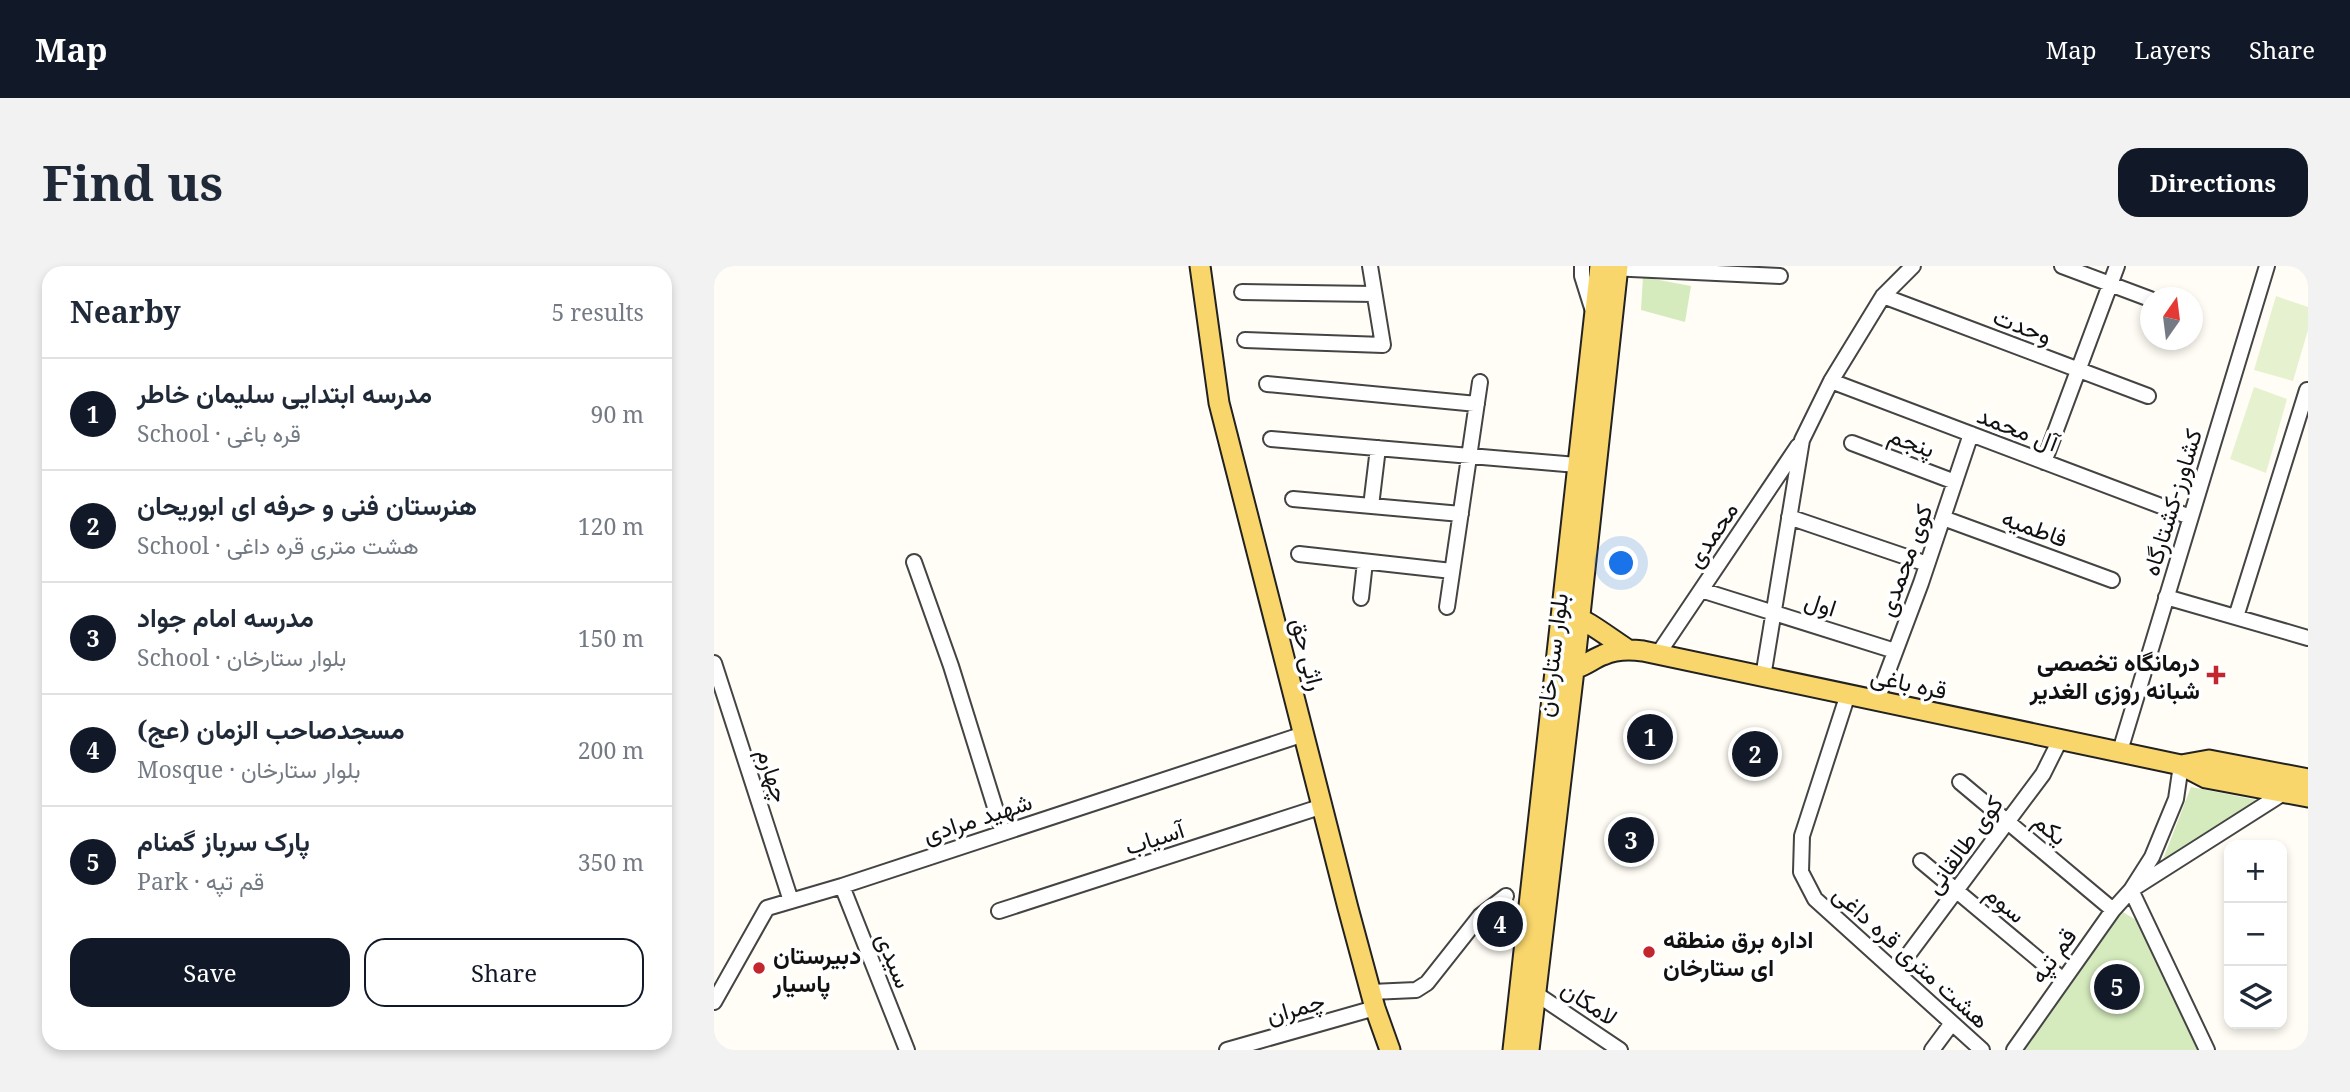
<!DOCTYPE html>
<html lang="en">
<head>
<meta charset="utf-8">
<style>
  body { margin:0; font-family:"Noto Serif",Vazirmatn,serif; background:#f2f2f3; color:#1f2937 }
  .controls { position:absolute; right:21px; bottom:21px; display:grid; overflow:hidden; border-radius:14px; box-shadow:0 4px 10px #0003 }
  .controls button { width:63px; height:63px; display:grid; place-items:center; padding:0; border:0; border-bottom:2px solid #e0e1e3; background:#fff; color:#1f2937; font:35px sans-serif }
  .compass { position:absolute; left:1426px; top:21px; width:63px; height:63px; border-radius:50%; background:#fff; box-shadow:0 4px 10px #0003; rotate:14deg }
  .you { position:absolute; left:908px; top:298px; width:24px; height:24px; margin:-18px; border:5px solid #fff; border-radius:50%; background:#1a73e8; box-shadow:0 0 0 10px #1a73e833 }
  .badge { display:grid; place-items:center; width:46px; height:46px; border-radius:50%; background:#111827; color:#fff; font-size:23px; font-weight:700 }
  .pin { position:absolute; translate:-50% -50%; border:4px solid #fff; box-shadow:0 2px 7px #0006 }
  .list { margin:0; padding:0; list-style:none }
  h2 { display:flex; justify-content:space-between; align-items:center; height:91px; margin:0; padding:0 28px; font-size:30px }
  h2 small { font-size:23px; font-weight:400; color:#747a83 }
  .list li { display:grid; grid-template-columns:46px 1fr auto; gap:21px; align-items:center; box-sizing:border-box; height:112px; padding:0 28px; border-top:2px solid #e0e1e3 }
  .list b { display:block; font-size:26px; white-space:nowrap }
  .list p { margin:0; font-size:23px; white-space:nowrap; color:#747a83 }
  .list em { font-size:23px; font-style:normal; color:#747a83 }
  .actions { display:flex; gap:14px; padding:21px 28px }
  .actions a { flex:1; padding:16px 0; border:2px solid #111827; border-radius:21px; text-align:center; font-size:24px; color:#111827 }
  .actions .main { background:#111827; color:#fff }
  .icon { flex:none; width:38px; height:38px; fill:none; stroke:currentColor; stroke-width:2; stroke-linecap:round; stroke-linejoin:round }
  .map { position:relative; flex:none; width:1594px; height:784px; overflow:hidden; border-radius:21px }
  header { display:flex; align-items:center; gap:42px; box-sizing:border-box; height:98px; padding:0 35px; background:#111827; color:#fff }
  header strong { font-size:33px }
  nav { display:flex; gap:38px; margin-inline-start:auto; font-size:24px }
  .intro { display:flex; align-items:center; justify-content:space-between; box-sizing:border-box; height:168px; padding:0 42px }
  h1 { margin:0; font-size:49px }
  .button { padding:18px 32px; border-radius:21px; background:#111827; color:#fff; font-size:24px; font-weight:700 }
  main { display:flex; gap:42px; padding:0 42px }
  aside { flex:1; background:#fff; border-radius:21px; box-shadow:0 4px 10px #0003 }
  .map>svg:first-child { display:block }
  .green { fill:#d5ebbd }
  .pitch { fill:#e6f2cf }
  .lines { fill:none; stroke-linecap:round; stroke-linejoin:round }
  .minor-casing { stroke:#444; stroke-width:18 }
  .major-casing { stroke:#222; stroke-width:23 }
  .minor { stroke:#fff; stroke-width:14 }
  .major { stroke:#f9d66b; stroke-width:19 }
  .poi-dot { fill:#c4262e; stroke:#fff; stroke-width:2.5 }
  .labels { text-anchor:middle; dominant-baseline:central; stroke-width:7; stroke-linejoin:round; paint-order:stroke }
  .street-label { font-size:24px; fill:#111; stroke:#fff }
  .poi-label { font-size:24px; font-weight:bold; fill:#111; stroke:#fff; text-anchor:start }
</style>
</head>
<body>
<header>
<strong>Map</strong>
<nav><a>Map</a><a>Layers</a><a>Share</a></nav>
</header>
<div class="intro"><h1>Find us</h1><a class="button">Directions</a></div>
<main>
<aside>
<h2>Nearby<small>5 results</small></h2>
<ul class="list">
<li><span class="badge">1</span><div><b>مدرسه ابتدایی سلیمان خاطر</b><p>School · قره باغی</p></div><em>90 m</em></li>
<li><span class="badge">2</span><div><b>هنرستان فنی و حرفه ای ابوریحان</b><p>School · هشت متری قره داغی</p></div><em>120 m</em></li>
<li><span class="badge">3</span><div><b>مدرسه امام جواد</b><p>School · بلوار ستارخان</p></div><em>150 m</em></li>
<li><span class="badge">4</span><div><b>مسجدصاحب الزمان (عج)</b><p>Mosque · بلوار ستارخان</p></div><em>200 m</em></li>
<li><span class="badge">5</span><div><b>پارک سرباز گمنام</b><p>Park · قم تپه</p></div><em>350 m</em></li>
</ul>
<div class="actions"><a class="main">Save</a><a>Share</a></div>
</aside>
<div class="map">
<svg width="1594" height="784" viewBox="0 0 1594 784">
  <rect width="100%" height="100%" fill="#fffdf5"/>
  <!-- green -->
  <path class="green" d="M 929,11 L 977,20 L 971,56 L 927,44 Z
    M 1477,521 L 1543,534 L 1448,596 Z
    M 1407,645 L 1429,658 L 1484,784 L 1301,784 Z"/>
  <!-- pitch -->
  <path class="pitch" d="M 1562,30 L 1594,41 L 1594,64 L 1579,115 L 1540,104 Z
    M 1540,121 L 1573,133 L 1552,207 L 1516,193 Z"/>
  <g class="lines">
    <defs>
      <path id="minor" d="M 868,0 L 868,10 L 878,42
        M 1348,0 L 1436,33
        M 896,2 L 1066,10
        M 528,26 L 660,28
        M 1169,30 L 1434,130
        M 531,74 L 669,79 L 656,0
        M 1117,115 L 1476,251
        M 553,118 L 763,138
        M 557,173 L 863,199
        M 1138,177 L 1241,216
        M 1330,196 L 1403,0
        M 579,233 L 747,248
        M 657,240 L 664,182
        M 1075,251 L 1213,298
        M 1229,252 L 1398,314
        M 585,288 L 738,305
        M 200,296 L 237,400 L 289,567
        M 987,324 L 1181,385
        M 1452,331 L 1594,372
        M 647,332 L 651,296
        M 733,341 L 766,116
        M 1522,351 L 1593,124
        M 944,388 L 1084,180
        M 0,397 L 77,635
        M 1049,411 L 1088,174 L 1117,115 L 1169,30 L 1199,0
        M 1134,428 L 1088,570 L 1087,606 L 1101,633 L 1268,784
        M 1163,434 L 1207,317 L 1257,168
        M 1406,485 L 1553,0
        M 1467,499 L 1462,533 L 1438,591 L 1417,624 L 1571,526
        M 1246,516 L 1399,644
        M 1207,595 L 1348,713
        M 128,620 L 193,784
        M 285,645 L 609,540
        M 1182,705 L 1329,508 L 1346,474
        M 657,726 L 702,724 L 713,717 L 766,650 L 792,630
        M 821,727 L 906,784
        M 0,736 L 53,642 L 128,620 L 590,468
        M 513,784 L 661,742
        M 1218,784 L 1238,757
        M 1300,784 L 1399,644 L 1417,624 L 1493,784"/>
      <path id="major" d="M 486,0 L 505,137 L 634,642 L 661,742 L 676,784
        M 858,350 C 869,351 900,375 913,383
        M 851,403 C 865,405 876,394 889,389 C 902,383 915,383 929,385 L 1467,499
        M 1594,513 L 1495,494 L 1467,499 L 1492,512 L 1594,531
        M 799,784 L 886,0
        M 815,784 L 860,404 L 904,0"/>
    </defs>
    <!-- minor casing -->
    <use href="#minor" class="minor-casing"/>
    <!-- major casing -->
    <use href="#major" class="major-casing"/>
    <!-- minor -->
    <use href="#minor" class="minor"/>
    <!-- major -->
    <use href="#major" class="major"/>
  </g>
  <!-- markers -->
  <g class="poi-dot">
    <path d="M1498.5 398.5h7v7h7v7h-7v7h-7v-7h-7v-7h7z"/>
    <circle cx="935" cy="686" r="7"/>
    <circle cx="45" cy="702" r="7"/>
  </g>
  <g class="labels">
    <!-- street labels -->
    <g class="street-label">
      <text transform="translate(1309 59) rotate(21)">وحدت</text>
      <text transform="translate(1304 162) rotate(21)">آل محمد</text>
      <text transform="translate(1198 175) rotate(20)">پنجم</text>
      <text transform="translate(1457 236) rotate(-73)">کشاورز-کشتارگاه</text>
      <text transform="translate(1321 261) rotate(20)">فاطمیه</text>
      <text transform="translate(997 268) rotate(-56)">محمدی</text>
      <text transform="translate(1190 294) rotate(-70)">کوی محمدی</text>
      <text transform="translate(1107 337) rotate(18)">اول</text>
      <text transform="translate(595 388) rotate(76)">راثی حق</text>
      <text transform="translate(837 389) rotate(-83)">بلوار ستارخان</text>
      <text transform="translate(1195 416) rotate(12)">قره باغی</text>
      <text transform="translate(60 509) rotate(72)">چهارم</text>
      <text transform="translate(263 551) rotate(-18)">شهید مرادی</text>
      <text transform="translate(1337 562) rotate(40)">یکم</text>
      <text transform="translate(440 571) rotate(-18)">آسیاب</text>
      <text transform="translate(1249 578) rotate(-54)">کوی طالقانی</text>
      <text transform="translate(1292 637) rotate(40)">سوم</text>
      <text transform="translate(1338 689) rotate(-54)">قم تپه</text>
      <text transform="translate(1198 690) rotate(42)">هشت متری قره داغی</text>
      <text transform="translate(181 694) rotate(68)">سیدی</text>
      <text transform="translate(876 736) rotate(34)">لامکان</text>
      <text transform="translate(581 741) rotate(-16)">چمران</text>
    </g>
    <!-- poi labels -->
    <g class="poi-label">
      <text x="1486" y="395" text-anchor="end">درمانگاه تخصصی<tspan x="1486" dy="28">شبانه روزی الغدیر</tspan></text>
      <text x="949" y="672">اداره برق منطقه<tspan x="949" dy="28">ای ستارخان</tspan></text>
      <text x="59" y="688">دبیرستان<tspan x="59" dy="28">پاسیار</tspan></text>
    </g>
  </g>
</svg>
<div class="controls">
<button>+</button>
<button>−</button>
<button><svg class="icon" aria-label="layers" viewBox="0 0 24 24"><path d="M12 4l9 5-9 5-9-5zM3 14l9 5 9-5"/></svg></button>
</div>
<svg class="compass" viewBox="-18 -18 36 36"><path d="M0-13l5 13h-10z" fill="#e53935"/><path d="M0 13l5-13h-10z" fill="#747a83"/></svg>
<div class="you"></div>
<div class="pin badge" style="left:936px;top:471px">1</div>
<div class="pin badge" style="left:1041px;top:488px">2</div>
<div class="pin badge" style="left:917px;top:574px">3</div>
<div class="pin badge" style="left:786px;top:658px">4</div>
<div class="pin badge" style="left:1403px;top:721px">5</div>
</div>
</main>
</body>
</html>
